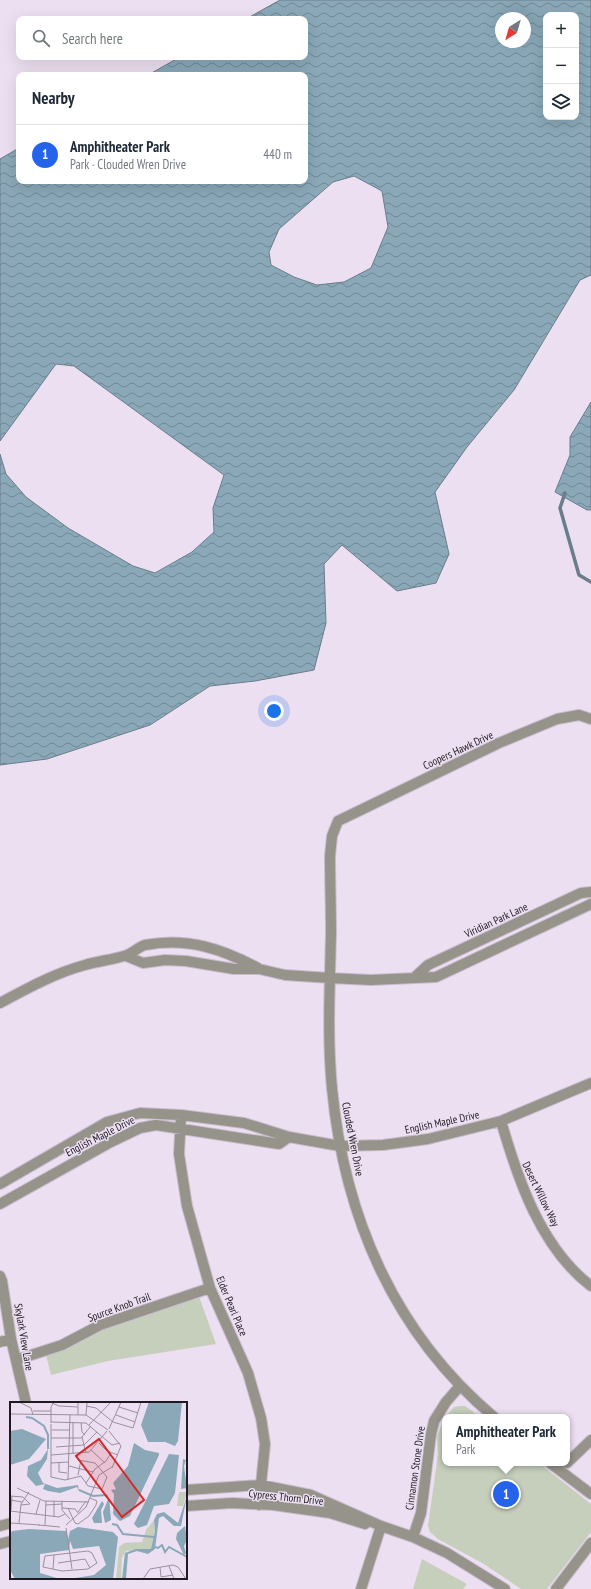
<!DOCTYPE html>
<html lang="en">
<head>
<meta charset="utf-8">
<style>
  body { margin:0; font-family:"PT Sans Narrow",sans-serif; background:#f6f6f7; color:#1f2937 }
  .controls { position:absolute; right:12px; top:12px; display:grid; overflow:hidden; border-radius:8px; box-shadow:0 4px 16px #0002 }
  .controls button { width:36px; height:36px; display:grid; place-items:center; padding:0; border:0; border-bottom:1px solid #e0e1e3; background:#fff; color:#1f2937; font:20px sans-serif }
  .compass { position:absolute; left:495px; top:12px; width:36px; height:36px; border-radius:50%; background:#fff; box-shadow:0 4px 16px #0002; rotate:217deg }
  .you { position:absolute; left:274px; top:711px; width:14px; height:14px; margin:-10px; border:3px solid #fff; border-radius:50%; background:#1a73e8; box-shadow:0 0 0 6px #1a73e833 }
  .badge { display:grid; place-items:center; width:26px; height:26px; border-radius:50%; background:#2563eb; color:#fff; font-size:13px; font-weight:700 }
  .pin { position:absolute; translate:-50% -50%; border:2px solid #fff; box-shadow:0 1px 4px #0006 }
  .popup { position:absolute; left:442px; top:1414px; width:128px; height:52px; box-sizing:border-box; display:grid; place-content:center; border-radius:8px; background:#fff; filter:drop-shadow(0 1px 3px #0005); font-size:13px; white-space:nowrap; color:#747a83 }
  .popup b { font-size:15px; color:#1f2937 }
  .popup::after { content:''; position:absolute; left:50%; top:100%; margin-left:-8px; border:8px solid transparent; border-top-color:#fff }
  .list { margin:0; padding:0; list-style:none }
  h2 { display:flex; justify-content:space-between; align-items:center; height:52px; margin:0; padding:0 16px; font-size:17px }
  h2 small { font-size:13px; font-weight:400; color:#747a83 }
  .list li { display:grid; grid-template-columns:26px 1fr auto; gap:12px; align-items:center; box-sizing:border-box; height:60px; padding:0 16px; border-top:1px solid #e0e1e3 }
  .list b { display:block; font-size:15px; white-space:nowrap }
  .list p { margin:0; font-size:13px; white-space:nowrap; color:#747a83 }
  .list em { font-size:13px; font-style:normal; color:#747a83 }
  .icon { flex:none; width:22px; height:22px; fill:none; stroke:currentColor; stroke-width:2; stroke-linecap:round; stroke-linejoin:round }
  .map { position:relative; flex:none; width:591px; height:1589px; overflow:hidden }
  .search { position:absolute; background:#fff; box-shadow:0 4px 16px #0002; left:16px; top:16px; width:292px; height:44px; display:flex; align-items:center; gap:10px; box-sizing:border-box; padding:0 14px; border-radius:8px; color:#747a83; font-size:15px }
  .panel { position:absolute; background:#fff; box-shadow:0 4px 16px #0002; left:16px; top:72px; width:292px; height:112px; border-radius:8px }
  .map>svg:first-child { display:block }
  .green { fill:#c6cfbc }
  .water { fill:url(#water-waves); stroke:#6a7d8b; fill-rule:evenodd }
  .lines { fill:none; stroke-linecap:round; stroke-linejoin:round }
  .stream { stroke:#6a7d8b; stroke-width:3.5 }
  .minor-casing { stroke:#c7bccc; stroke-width:12 }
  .minor { stroke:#95938a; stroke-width:10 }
  .labels { text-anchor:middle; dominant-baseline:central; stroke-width:3; stroke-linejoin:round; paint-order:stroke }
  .street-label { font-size:11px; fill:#1f1a21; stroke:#ecdff1 }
  .inset-river { fill:none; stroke:#8aa8b8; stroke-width:2 }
  .inset-road { fill:none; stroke:#9a909e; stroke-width:1 }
  .view { fill:#d62828; fill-opacity:0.15; stroke:#d62828; stroke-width:2 }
  .inset-edge { fill:none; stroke:#1f1a21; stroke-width:2 }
</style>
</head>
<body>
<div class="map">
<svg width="591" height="1589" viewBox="0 0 591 1589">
  <defs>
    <pattern id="water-waves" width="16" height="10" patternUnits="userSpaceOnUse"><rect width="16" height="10" fill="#8aa8b8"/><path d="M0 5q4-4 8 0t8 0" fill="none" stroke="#708895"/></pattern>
  </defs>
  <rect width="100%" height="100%" fill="#ecdff1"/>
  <!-- green -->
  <path class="green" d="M 196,1288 L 216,1344 L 108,1361 L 51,1375 L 44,1347 L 58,1343 L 135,1307 Z
    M 460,1406 L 465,1406 L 480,1417 L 445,1417 L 454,1407 Z
    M 445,1418 L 445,1463 L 539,1463 L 591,1504 L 591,1532 L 547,1589 L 521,1589 L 484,1564 L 438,1539 L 430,1532 L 428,1526 L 438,1454 L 437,1436 Z
    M 422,1559 L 467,1584 L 463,1589 L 413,1589 Z"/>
  <!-- water -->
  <path class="water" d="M 280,0 L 591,0 L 591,275 L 580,280 L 514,390 L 467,447 L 435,492 L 449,554 L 436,583 L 397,591 L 342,545 L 324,564 L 326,623 L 314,670 L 255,681 L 210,686 L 150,725 L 47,759 L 0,765 L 0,454 L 6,474 L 26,497 L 68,528 L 133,566 L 155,573 L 192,552 L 214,532 L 213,508 L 224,475 L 74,366 L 56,364 L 0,441 L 0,159 L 19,148 L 19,181 L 305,181 L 305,75 L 148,75 L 180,57 L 305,57 L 305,19 L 246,19 ZM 546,15 L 576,15 L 576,117 L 546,117 ZM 501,18 L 525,18 L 525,42 L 501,42 ZM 354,176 L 382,191 L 388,227 L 371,268 L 344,282 L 317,285 L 294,277 L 271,265 L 269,252 L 279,229 L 333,182 Z
    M 591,402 L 591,510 L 587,510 L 555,492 L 570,455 L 570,437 Z"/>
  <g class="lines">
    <!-- stream -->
    <path class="stream" d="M 565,493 L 560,508 L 579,575 L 591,582"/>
    <defs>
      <path id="minor" d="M 126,956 L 143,963 L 165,960 L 186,961 L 234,969 L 259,969 L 285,975 L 330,978 L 371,980 L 436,977 L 591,904
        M 415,977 L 428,965 L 581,893 L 591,892
        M 0,1003 C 28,988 55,973 85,965 C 98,961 111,960 124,956 C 132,954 138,947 145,945 C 188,937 222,949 258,968
        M 181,1115 L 179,1154 L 187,1206 L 210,1288 L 248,1373 L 261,1418 L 265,1444 L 259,1505
        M 501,1121 C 518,1180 541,1248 591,1286
        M 0,1184 L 107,1122 L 140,1113 L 181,1115 L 244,1123 L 289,1137 L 340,1146 L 383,1145 L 428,1139 L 501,1121 L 591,1083
        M 0,1204 L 111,1142 L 140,1128 L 156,1125 L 279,1144 L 289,1137
        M 0,1276 L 2,1281 L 11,1339 L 26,1403
        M 0,1342 L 11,1339
        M 16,1360 L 62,1345 L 100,1325 L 210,1288
        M 494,1417 C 394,1333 344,1216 332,1088 C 327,1037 330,984 331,932 C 331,907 330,881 330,856 L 332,836 L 338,821 L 499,743 L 557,719 L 579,715 L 591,719
        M 550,1463 L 591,1494
        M 567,1463 L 591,1440
        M 186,1490 L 261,1485 L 311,1495 L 381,1526 L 413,1537 L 447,1553 L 505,1589
        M 186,1506 L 232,1503 L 273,1505 L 330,1513 L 365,1524
        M 0,1526 L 11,1523
        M 413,1537 L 421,1513 L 431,1434 L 434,1421 L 446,1402 L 459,1387
        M 0,1544 L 11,1541
        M 361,1589 L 381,1526
        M 556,1589 L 591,1543"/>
    </defs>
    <!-- minor casing -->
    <use href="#minor" class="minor-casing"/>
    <!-- minor -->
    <use href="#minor" class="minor"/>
  </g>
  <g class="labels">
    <!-- street labels -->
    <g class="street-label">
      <text transform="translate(458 750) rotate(-25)">Coopers Hawk Drive</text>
      <text transform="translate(496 920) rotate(-25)">Viridian Park Lane</text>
      <text transform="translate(442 1122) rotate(-12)">English Maple Drive</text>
      <text transform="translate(100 1136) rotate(-27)">English Maple Drive</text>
      <text transform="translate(353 1139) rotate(79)">Clouded Wren Drive</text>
      <text transform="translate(541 1194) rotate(64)">Desert Willow Way</text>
      <text transform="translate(232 1306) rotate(67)">Elder Pearl Place</text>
      <text transform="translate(119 1307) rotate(-20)">Spurce Knob Trail</text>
      <text transform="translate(24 1337) rotate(80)">Skylark View Lane</text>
      <text transform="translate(415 1468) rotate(-82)">Cinnamon Stone Drive</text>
      <text transform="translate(286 1497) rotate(6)">Cypress Thorn Drive</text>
    </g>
  </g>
  <!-- overview -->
  <g transform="translate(10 1402)">
    <rect width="177" height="177" fill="#ecdff1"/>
    <path d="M 169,90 L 177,90 L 173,104 L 167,104 Z" fill="#c6cfbc"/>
    <path d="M 144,118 L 145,129 L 141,147 L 116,149 L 112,156 L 111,177 L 106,177 L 109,145 L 114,141 L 132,140 L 136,128 Z" fill="#c6cfbc"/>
    <path d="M 139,0 L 172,0 L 168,39 L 165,44 L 155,40 L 138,40 L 131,23 ZM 12,27 L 36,37 L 19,57 L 0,63 L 0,29 ZM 124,41 L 135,48 L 149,51 L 149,53 L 120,114 L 110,119 L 103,112 L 104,92 L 101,88 L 106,87 L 103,81 L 118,64 ZM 38,47 L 37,57 L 28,71 L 33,81 L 47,86 L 68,83 L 69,89 L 67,85 L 50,91 L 38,89 L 33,87 L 35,82 L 26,84 L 17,74 L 18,64 L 31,58 ZM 159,52 L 169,53 L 165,91 L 159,102 L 144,104 L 137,123 L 128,126 L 124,122 ZM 173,57 L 176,58 L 174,64 L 177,86 L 171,87 ZM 177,94 L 171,124 L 164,124 L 153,114 L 149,116 L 145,147 L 138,152 L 127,149 L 118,152 L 116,177 L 112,177 L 115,151 L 126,147 L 141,147 L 145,129 L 144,118 L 147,112 L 154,110 L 168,121 ZM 99,95 L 101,118 L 95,121 L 93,110 ZM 92,99 L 94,102 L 91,108 L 92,121 L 84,121 L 82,116 ZM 175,124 L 177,138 L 174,144 L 176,151 L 174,153 L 166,137 L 167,131 ZM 68,125 L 103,130 L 108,135 L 103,177 L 59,177 L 84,173 L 96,163 L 89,144 L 63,147 L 60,139 L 59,148 L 30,152 L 30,171 L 50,177 L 5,177 L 0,168 L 0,133 L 2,129 L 19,127 L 56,129 L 58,138 L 60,129 Z" fill="#8aa8b8"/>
    <path class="inset-river" d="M 16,15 L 22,16 L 34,24 L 38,33 L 38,47M 69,88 L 83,94 L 96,93 L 98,95M 102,122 L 107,123 L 113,132 L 144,135M 145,145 L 148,146 L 152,143 L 155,150 L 159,145 L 177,155"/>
    <path class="inset-road" d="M 9,0 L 21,6 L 23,13M 42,1 L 49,4 L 68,5M 76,4 L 86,6 L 103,20 L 123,26 L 131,0M 109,5 L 128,11M 23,9 L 41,9M 0,12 L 76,13 L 98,28M 68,13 L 68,0M 76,13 L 77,0M 106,13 L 125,20M 41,20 L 76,21 L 102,43 L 110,41M 41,21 L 41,5 L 44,0M 71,21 L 72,30 L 75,33M 41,22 L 41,75 L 55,78 L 71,74 L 78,84 L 92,87 L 97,75 L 85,61 L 68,58 L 67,52M 79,23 L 101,0M 99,27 L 111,0M 42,28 L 60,28M 99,29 L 111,44 L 102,66M 72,35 L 76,51M 41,36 L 71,36 L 81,24M 89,41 L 97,49 L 108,53M 46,45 L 74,43 L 87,30M 81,48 L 95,61M 63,52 L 63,20M 41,53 L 79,50 L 97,29M 41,61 L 59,60M 49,61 L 49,70 L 57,71M 59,64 L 83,70M 68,73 L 71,58M 58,78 L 60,13M 76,81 L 85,67 L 96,59 L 101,51M 7,86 L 34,99 L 79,100M 0,94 L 13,95 L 20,102 L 11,103M 0,98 L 12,100M 44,99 L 44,115M 52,99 L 52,108 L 60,117M 36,103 L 52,102M 52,106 L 65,107 L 69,112M 58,106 L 65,121 L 68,122 L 79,114 L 86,103 L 87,99 L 80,96M 1,108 L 2,94M 0,109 L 49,115 L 55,112M 68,110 L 76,99M 26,112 L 30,98M 0,121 L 30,123M 9,121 L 11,102 L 19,90M 29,123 L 50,125M 35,123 L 36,99M 56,123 L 76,105 L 89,73 L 102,65M 56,126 L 62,167M 78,149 L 82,151 L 87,161 L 78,167 L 52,169 L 33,165 L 35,154 ZM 48,161 L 75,157 L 80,166M 159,164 L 164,177M 150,165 L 151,175 L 163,173M 168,165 L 176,177M 43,167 L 44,153M 133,177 L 140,167 L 163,163 L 168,165"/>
    <path class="view" d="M 89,37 L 134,98 L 112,115 L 66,54 Z"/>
    <rect width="177" height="177" class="inset-edge"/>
  </g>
</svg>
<div class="controls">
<button>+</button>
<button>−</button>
<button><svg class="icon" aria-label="layers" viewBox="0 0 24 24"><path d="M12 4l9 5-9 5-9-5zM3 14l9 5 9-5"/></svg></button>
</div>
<svg class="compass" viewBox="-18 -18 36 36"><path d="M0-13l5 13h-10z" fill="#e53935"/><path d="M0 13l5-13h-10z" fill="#747a83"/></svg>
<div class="you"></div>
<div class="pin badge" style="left:506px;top:1494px">1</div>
<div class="popup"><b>Amphitheater Park</b>Park</div>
<div class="search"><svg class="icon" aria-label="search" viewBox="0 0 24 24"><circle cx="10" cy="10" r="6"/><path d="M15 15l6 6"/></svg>Search here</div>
<section class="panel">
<h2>Nearby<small></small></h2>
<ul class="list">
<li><span class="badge">1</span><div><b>Amphitheater Park</b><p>Park · Clouded Wren Drive</p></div><em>440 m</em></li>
</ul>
</section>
</div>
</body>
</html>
